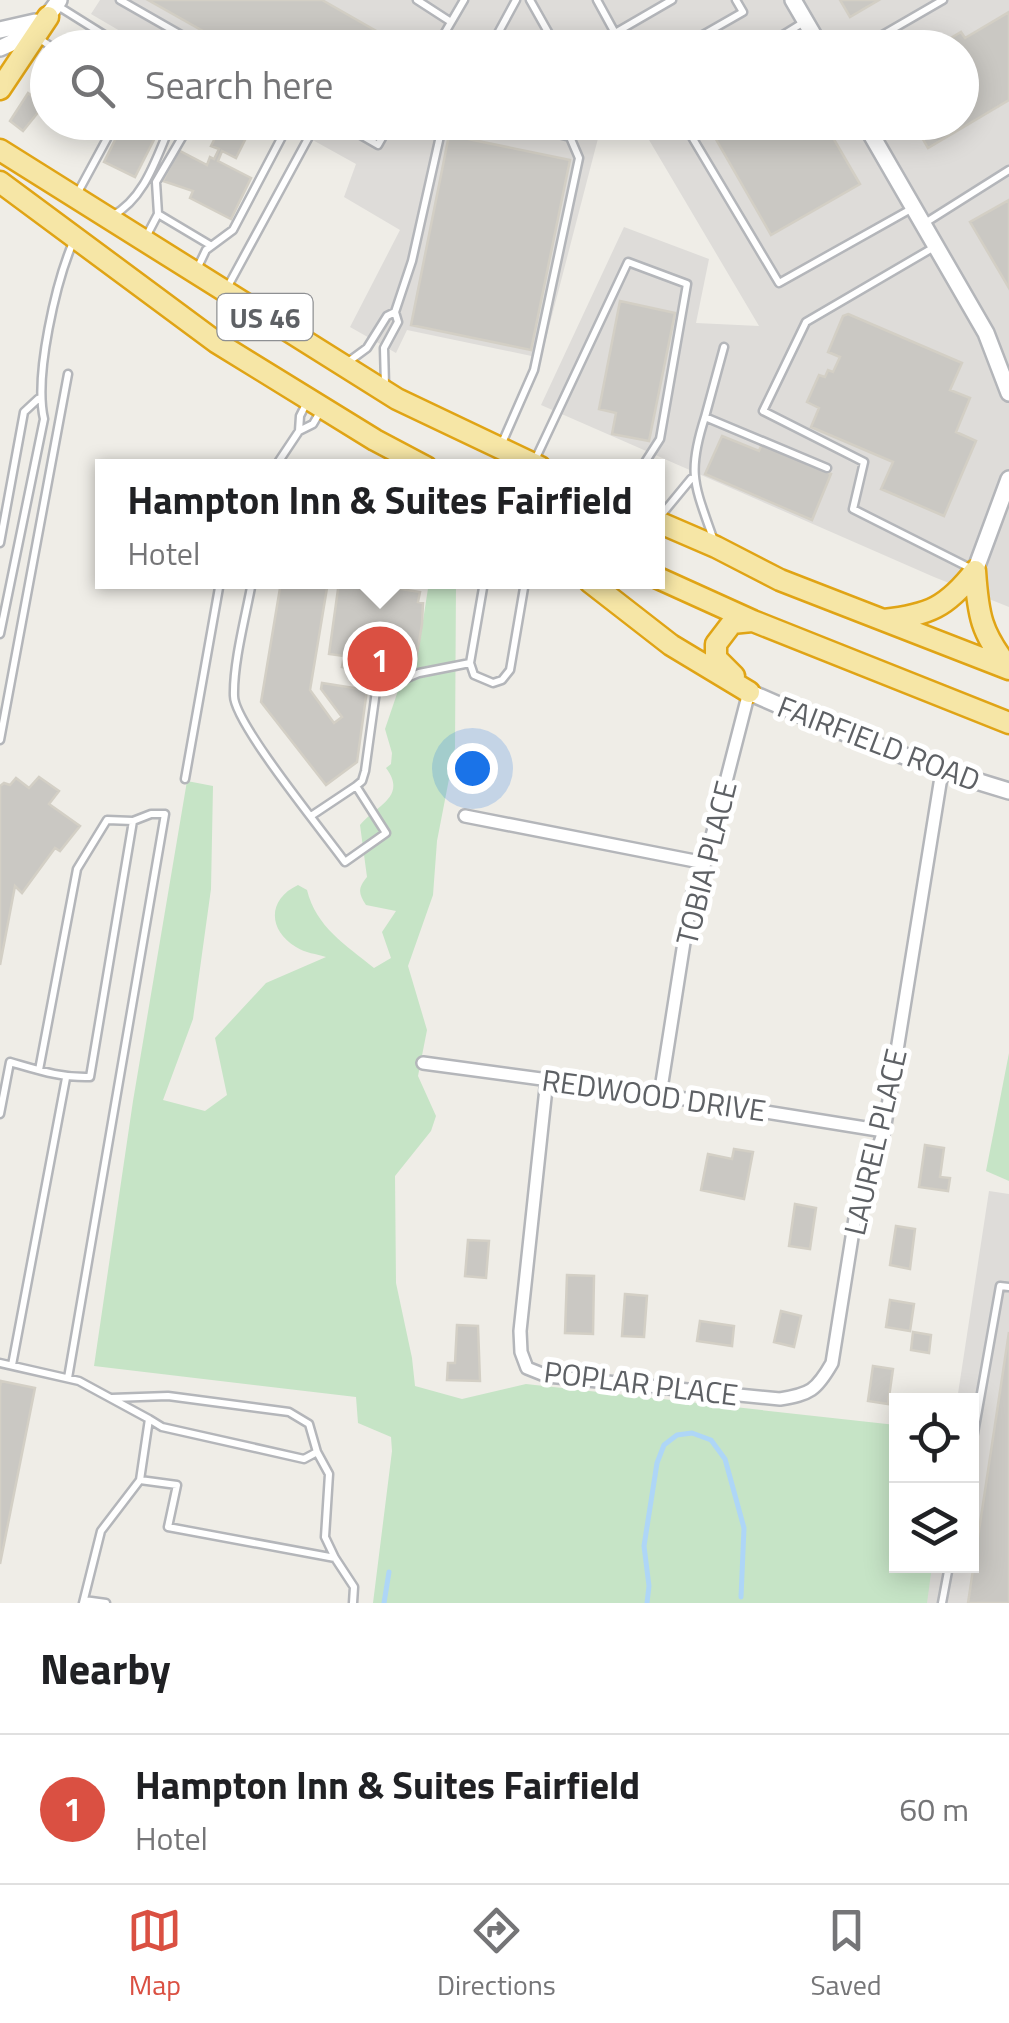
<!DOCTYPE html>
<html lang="en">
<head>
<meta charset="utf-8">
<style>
  body { margin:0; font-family:"Titillium Web",sans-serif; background:#f2f2f2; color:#202124 }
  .controls { position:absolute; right:30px; bottom:30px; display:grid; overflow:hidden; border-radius:0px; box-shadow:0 5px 25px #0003 }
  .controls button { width:90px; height:90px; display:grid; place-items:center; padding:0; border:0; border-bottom:2px solid #e0e0e0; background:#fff; color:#202124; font:50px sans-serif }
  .you { position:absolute; left:472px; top:768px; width:35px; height:35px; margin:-25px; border:8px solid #fff; border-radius:50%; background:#1a73e8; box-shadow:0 0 0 15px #1a73e833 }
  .badge { display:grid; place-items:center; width:65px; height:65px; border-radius:50%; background:#da5042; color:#fff; font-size:32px; font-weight:700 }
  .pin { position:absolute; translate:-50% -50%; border:5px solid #fff; box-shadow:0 2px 10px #0006 }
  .popup { position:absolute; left:95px; top:459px; width:570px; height:130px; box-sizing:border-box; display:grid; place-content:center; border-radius:0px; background:#fff; filter:drop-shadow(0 2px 8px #0005); font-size:32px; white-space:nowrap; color:#757577 }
  .popup b { font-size:38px; color:#202124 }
  .popup::after { content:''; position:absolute; left:50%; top:100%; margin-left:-20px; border:20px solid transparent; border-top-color:#fff }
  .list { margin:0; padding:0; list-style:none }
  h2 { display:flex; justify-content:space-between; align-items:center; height:130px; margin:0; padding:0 40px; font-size:42px }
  h2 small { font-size:32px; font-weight:400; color:#757577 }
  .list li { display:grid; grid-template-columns:65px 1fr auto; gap:30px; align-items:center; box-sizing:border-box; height:150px; padding:0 40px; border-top:2px solid #e0e0e0 }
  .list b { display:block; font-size:38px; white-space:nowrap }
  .list p { margin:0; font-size:32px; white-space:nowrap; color:#757577 }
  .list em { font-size:32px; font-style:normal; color:#757577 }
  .icon { flex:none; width:55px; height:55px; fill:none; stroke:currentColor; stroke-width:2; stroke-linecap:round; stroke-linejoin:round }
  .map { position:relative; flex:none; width:1009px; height:1603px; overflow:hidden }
  .search { position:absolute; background:#fff; box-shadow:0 5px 25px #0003; left:30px; right:30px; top:30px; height:110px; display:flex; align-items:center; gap:25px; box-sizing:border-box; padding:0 35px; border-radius:55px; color:#757577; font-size:38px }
  .sheet { height:280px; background:#fff }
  nav { display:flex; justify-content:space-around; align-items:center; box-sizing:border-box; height:140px; border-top:2px solid #e0e0e0; background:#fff; font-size:28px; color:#757577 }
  nav a { display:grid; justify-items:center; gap:5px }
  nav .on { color:#da5042 }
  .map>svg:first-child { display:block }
  .industrial { fill:#dedcd9 }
  .green { fill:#c6e4c6 }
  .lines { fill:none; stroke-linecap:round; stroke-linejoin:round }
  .stream { stroke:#aed6f7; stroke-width:5 }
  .building { fill:#cac8c3; stroke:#d3cfc5; stroke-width:2.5 }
  .service-casing { stroke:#b4b6ba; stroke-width:11 }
  .minor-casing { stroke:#b4b6ba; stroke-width:16 }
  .tertiary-casing { stroke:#b4b6ba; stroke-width:20 }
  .trunk-casing { stroke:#e0a415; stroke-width:25 }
  .service { stroke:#fff; stroke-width:6 }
  .minor { stroke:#fff; stroke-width:11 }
  .tertiary { stroke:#fff; stroke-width:15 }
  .trunk { stroke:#f6e6a6; stroke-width:20 }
  .labels { text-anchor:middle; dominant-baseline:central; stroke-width:10; stroke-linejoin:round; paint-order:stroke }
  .shield { fill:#fff; stroke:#8e9093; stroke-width:2.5 }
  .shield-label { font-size:28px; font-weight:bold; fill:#5e6165 }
  .street-label { font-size:30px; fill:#5e6165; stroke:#fff }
</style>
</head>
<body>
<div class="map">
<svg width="1009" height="1603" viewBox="0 0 1009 1603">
  <rect width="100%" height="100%" fill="#efede7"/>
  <!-- industrial -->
  <path class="industrial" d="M 100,0 L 1009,0 L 1009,607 L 934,577 L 541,405 L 624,227 L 709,259 L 696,323 L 759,326 L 639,123 L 962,122 L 962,48 L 149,48 L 91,14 Z
    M 282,123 L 602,123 L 541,358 L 407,330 L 396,353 L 350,327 L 400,230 L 344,197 L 356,164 Z
    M 989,1191 L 1009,1194 L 1009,1603 L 918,1603 L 925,1566 L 972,1566 L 972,1400 L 957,1400 Z"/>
  <!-- green -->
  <path class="green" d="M 429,582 L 456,582 L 455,748 L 437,841 L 433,895 L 408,966 L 427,1030 L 418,1076 L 436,1116 L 431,1131 L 395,1176 L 396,1283 L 412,1358 L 415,1386 L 462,1399 L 526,1384 L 896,1425 L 896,1566 L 932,1566 L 927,1603 L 373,1603 L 392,1451 L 391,1437 L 358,1423 L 356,1397 L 94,1366 L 133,1101 L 187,781 L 213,786 L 211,889 L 193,1019 L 163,1100 L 205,1111 L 227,1095 L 215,1038 L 266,983 L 326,957 C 317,954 305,953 296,947 C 267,929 268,899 298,885 L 307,890 C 316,927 346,945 374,968 L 391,958 L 382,932 L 396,911 L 366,905 C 358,893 358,888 367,877 L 360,825 C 375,806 408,797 386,768 L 391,764 L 392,753 L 385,729 L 403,676 L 415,672 Z
    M 1009,1053 L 1009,1181 L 986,1171 Z"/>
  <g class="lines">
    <!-- stream -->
    <path class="stream" d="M 384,1603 L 389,1572
      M 647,1603 L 649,1586 L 644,1546 L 657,1463 L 664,1445 L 677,1435 L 692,1433 L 711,1440 L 725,1459 L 744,1528 L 741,1597"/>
  </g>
  <!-- building -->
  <path class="building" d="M 148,0 L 322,0 L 406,48 L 233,48 Z
    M 840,0 L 879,0 L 850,17 Z
    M 1009,12 L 1009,100 L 928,148 L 913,122 L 962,122 L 962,48 L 934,48 L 961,32 L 965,38 Z
    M 28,93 L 44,105 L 23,131 L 10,121 Z
    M 124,122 L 163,122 L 135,177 L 104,162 Z
    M 223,122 L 254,122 L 236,158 L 222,151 L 218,161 L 251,178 L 231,219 L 190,198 L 193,191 L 163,181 L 178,150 L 207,165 L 210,157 L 214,159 L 219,149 L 211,146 Z
    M 706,122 L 824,122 L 860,184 L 771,235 Z
    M 449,135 L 570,160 L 531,350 L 411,325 Z
    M 1009,200 L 1009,288 L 970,222 Z
    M 620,301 L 675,313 L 649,441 L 612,434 L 616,413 L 599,409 Z
    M 848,314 L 962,363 L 950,390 L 970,398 L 956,432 L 976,441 L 944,516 L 881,489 L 893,462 L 811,427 L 819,408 L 807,402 L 819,375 L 825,377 L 828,370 L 833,372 L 840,357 L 828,352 L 843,316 Z
    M 722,436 L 759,451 L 762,444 L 831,474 L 812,520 L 705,474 Z
    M 281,582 L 328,582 L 310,690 L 334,723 L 342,717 L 321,689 L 322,683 L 367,690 L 357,762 L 326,785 L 261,702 Z
    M 339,582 L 395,582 L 394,588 L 420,592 L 418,602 L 423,603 L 422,624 L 414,672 L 364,661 L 362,671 L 342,667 L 344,656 L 329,654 Z
    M 39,777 L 59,791 L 49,804 L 80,826 L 60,851 L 55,848 L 22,893 L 15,886 L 0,965 L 0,786 L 4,783 L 10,785 L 16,778 L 29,788 Z
    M 925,1145 L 944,1148 L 940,1177 L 950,1178 L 948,1191 L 919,1187 Z
    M 734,1149 L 753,1152 L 744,1199 L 701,1190 L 708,1154 L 732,1159 Z
    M 795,1204 L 816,1208 L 810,1249 L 789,1246 Z
    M 896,1226 L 915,1229 L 910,1269 L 890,1265 Z
    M 468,1240 L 489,1241 L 486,1278 L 465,1276 Z
    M 567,1275 L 594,1276 L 593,1334 L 565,1333 Z
    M 625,1294 L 647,1296 L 644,1337 L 622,1336 Z
    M 890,1300 L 914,1304 L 910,1331 L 886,1327 Z
    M 781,1311 L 801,1316 L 794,1347 L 774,1342 Z
    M 700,1321 L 734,1326 L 732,1346 L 697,1341 Z
    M 457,1325 L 478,1326 L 480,1381 L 447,1380 L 448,1363 L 455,1363 Z
    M 913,1332 L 931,1335 L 929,1353 L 911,1350 Z
    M 1009,1332 L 1009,1603 L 968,1603 Z
    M 873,1366 L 893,1369 L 888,1404 L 868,1401 Z
    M 1,1381 L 35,1388 L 0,1564 L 0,1387 Z"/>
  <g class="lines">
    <defs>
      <path id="service" d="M 120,0 L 204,48
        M 417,0 L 451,22
        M 530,0 L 557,48
        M 597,0 L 615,33 L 672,0
        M 58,6 L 125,48
        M 37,37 L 53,48
        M 96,48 L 104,35
        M 436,48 L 464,0
        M 490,48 L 516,0
        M 680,48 L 743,12 L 736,0
        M 762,48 L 804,22
        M 860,48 L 943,0
        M 338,122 L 378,145 L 391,122
        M 511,122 L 570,137
        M 683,122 L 779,283 L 911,209
        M 77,194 L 116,122
        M 158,214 L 210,245
        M 112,216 C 146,198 157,155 172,122
        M 925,223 L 1009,170
        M 146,237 L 158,214 L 156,182 L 191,122
        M 936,246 L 806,322 L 763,411 L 864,462 L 853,509 L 970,568
        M 197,269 L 206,250 L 233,230 L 285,131 L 270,122
        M 227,288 L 317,122
        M 395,312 L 412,261 L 440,136 L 448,122
        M 348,362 L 367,348 L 387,316 L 395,312 L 398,322 L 384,348 L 385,385
        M 308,400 L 300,416 L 299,431 L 313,424 L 320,412
        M 705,417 L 724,347
        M 502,443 L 534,370 L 579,158 L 570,137 L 573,122
        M 534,462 L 628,262 L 687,284 L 660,439 L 642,467
        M 275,467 L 299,431
        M 658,519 L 691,479
        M 713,538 C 694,484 687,473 705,417 L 827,468
        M 0,543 L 24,412 L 38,399
        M 252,582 C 246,615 233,663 234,696 C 234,723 325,834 345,862 L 386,833 L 356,786 L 311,816
        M 484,582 L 470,663 L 474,675 L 493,683 L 502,680 L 510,670 L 525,582
        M 0,634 L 44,419 C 34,376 56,281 74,240
        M 0,740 L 68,374
        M 185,779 L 220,582
        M 356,786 L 362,781 L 365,771 L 376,691 L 419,673 L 470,663
        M 0,1114 L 10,1062 C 38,1070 61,1078 90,1077 L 133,821 L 107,820 L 77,869 L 39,1070
        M 0,1363 L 79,1381 L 149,1419 L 140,1480 L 101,1531 L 83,1603
        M 12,1365 L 66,1078
        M 68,1378 L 165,814 L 151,814 L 133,821
        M 112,1398 L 168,1396 L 289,1412 L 309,1424 L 317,1452 L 304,1459 L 162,1427 L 149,1419
        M 972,1444 L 1000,1286 L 1009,1287
        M 317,1452 L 329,1474 L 325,1537 L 335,1558 L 354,1587 L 353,1603
        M 140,1480 L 177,1485 L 168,1527 L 335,1558
        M 84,1600 L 106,1603
        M 942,1603 L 949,1566"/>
      <path id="minor" d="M 465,816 L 705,863
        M 423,1063 L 660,1095 L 884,1131
        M 547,1079 L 520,1331 L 521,1352 L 527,1368 L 547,1376 L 780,1399 C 810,1394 816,1391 832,1363 L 856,1212 L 884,1131 L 942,771
        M 660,1095 L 691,898 L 705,863 L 749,692"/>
      <path id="tertiary" d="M 793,0 L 821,48
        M 0,30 L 35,22
        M 0,48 C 25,38 45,23 59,0
        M 864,122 L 986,333 L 1009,393
        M 975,571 L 1009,479
        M 749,692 C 834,730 920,765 1009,791"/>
      <path id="trunk" d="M 0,89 L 48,17
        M 0,150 L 397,399 L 540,467
        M 0,182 L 216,342 L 375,440 L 426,467
        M 658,522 L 716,547 L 780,580 L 1009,669
        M 975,571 C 978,615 981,633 1009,668
        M 658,578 L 753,621 L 1009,723
        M 590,582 L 671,645 L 749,692
        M 884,620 C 929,615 947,607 975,571
        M 734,676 L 716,658 L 716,644 L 732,623 L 752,621"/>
    </defs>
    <!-- service casing -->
    <use href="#service" class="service-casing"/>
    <!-- minor casing -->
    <use href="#minor" class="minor-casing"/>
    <!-- tertiary casing -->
    <use href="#tertiary" class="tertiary-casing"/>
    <!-- trunk casing -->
    <use href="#trunk" class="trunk-casing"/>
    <!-- service -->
    <use href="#service" class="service"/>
    <!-- minor -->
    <use href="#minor" class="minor"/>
    <!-- tertiary -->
    <use href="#tertiary" class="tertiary"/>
    <!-- trunk -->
    <use href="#trunk" class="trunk"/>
  </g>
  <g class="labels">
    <!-- shield labels -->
    <rect class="shield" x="217.5" y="294" width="95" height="46" rx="8"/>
    <g class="shield-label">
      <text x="265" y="317">US 46</text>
    </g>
    <!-- street labels -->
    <g class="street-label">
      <text transform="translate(879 743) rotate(21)">FAIRFIELD ROAD</text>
      <text transform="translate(706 863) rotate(-76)">TOBIA PLACE</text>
      <text transform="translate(654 1095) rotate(8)">REDWOOD DRIVE</text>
      <text transform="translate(875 1142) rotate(-77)">LAUREL PLACE</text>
      <text transform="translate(641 1383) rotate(7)">POPLAR PLACE</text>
    </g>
  </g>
</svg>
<div class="controls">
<button><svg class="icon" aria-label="locate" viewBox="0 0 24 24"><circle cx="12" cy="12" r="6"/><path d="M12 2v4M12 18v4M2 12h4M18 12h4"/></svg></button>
<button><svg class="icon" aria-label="layers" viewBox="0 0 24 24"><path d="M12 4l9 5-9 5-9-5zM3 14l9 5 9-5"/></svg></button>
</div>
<div class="you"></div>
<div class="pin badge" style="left:380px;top:659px">1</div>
<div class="popup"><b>Hampton Inn &amp; Suites Fairfield</b>Hotel</div>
<div class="search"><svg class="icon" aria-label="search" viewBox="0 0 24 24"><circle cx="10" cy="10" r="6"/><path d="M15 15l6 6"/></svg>Search here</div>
</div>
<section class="sheet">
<h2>Nearby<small></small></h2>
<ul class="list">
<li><span class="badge">1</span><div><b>Hampton Inn &amp; Suites Fairfield</b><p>Hotel</p></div><em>60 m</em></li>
</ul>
</section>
<nav>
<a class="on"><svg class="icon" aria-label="map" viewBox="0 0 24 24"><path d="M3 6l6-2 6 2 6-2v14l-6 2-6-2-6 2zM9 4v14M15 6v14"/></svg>Map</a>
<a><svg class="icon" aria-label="directions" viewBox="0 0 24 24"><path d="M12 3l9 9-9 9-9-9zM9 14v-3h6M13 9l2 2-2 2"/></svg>Directions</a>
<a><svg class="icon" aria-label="saved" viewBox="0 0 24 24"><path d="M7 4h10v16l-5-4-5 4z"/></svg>Saved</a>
</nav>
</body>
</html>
